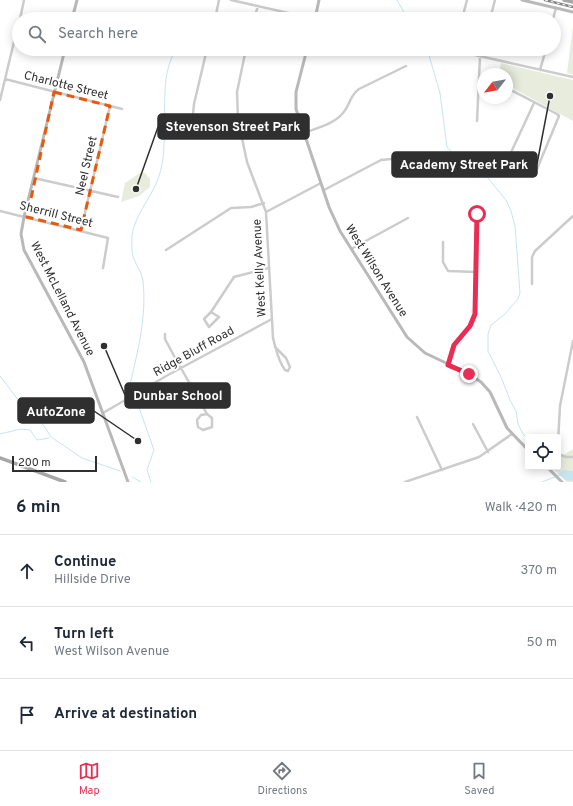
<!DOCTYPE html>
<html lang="en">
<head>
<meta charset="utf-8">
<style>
  body { margin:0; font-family:Overpass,sans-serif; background:#f2f2f3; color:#1f2937 }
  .controls { position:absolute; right:12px; bottom:12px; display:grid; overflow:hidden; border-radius:4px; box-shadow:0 2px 10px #0003 }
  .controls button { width:36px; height:36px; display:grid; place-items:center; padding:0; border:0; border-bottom:1px solid #e0e1e3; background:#fff; color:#1f2937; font:20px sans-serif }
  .compass { position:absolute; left:477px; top:68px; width:36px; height:36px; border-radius:50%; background:#fff; box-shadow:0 2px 10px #0003; rotate:239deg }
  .scale { position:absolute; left:12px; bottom:10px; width:85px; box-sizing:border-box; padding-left:4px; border:2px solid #2f2f2f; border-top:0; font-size:11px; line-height:14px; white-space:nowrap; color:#2f2f2f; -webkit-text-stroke:3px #fff; paint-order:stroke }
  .stop { position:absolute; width:12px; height:12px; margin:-9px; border:3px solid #e92e56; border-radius:50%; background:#fff }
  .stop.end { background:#e92e56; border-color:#fff; box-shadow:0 1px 4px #0008 }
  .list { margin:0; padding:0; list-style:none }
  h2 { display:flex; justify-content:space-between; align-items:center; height:52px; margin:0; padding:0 16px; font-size:17px }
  h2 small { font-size:13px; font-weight:400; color:#747a83 }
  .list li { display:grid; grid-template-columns:26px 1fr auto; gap:12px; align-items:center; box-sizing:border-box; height:72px; padding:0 16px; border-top:1px solid #e0e1e3 }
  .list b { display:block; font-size:15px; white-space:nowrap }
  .list p { margin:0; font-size:13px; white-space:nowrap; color:#747a83 }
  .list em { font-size:13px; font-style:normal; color:#747a83 }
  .icon { flex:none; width:22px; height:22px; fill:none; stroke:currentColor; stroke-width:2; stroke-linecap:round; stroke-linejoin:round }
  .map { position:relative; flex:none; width:573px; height:482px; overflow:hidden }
  .search { position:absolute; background:#fff; box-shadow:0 2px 10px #0003; left:12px; right:12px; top:12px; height:44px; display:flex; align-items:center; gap:10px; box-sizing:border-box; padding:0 14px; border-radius:22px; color:#747a83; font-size:15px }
  .sheet { height:268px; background:#fff }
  nav { display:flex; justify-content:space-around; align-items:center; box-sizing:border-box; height:56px; border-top:1px solid #e0e1e3; background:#fff; font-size:11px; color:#747a83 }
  nav a { display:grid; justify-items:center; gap:2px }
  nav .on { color:#e92e56 }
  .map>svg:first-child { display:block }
  .green { fill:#e7ecdd }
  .water { fill:#c8e4ed }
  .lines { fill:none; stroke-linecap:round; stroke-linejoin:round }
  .stream { stroke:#c8e4ed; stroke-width:1 }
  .street { stroke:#ccc; stroke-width:2.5 }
  .secondary { stroke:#b9b9b9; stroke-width:3 }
  .primary { stroke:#a7a7a7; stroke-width:3.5 }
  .rail-casing { stroke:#848484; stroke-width:2.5 }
  .rail { stroke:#fff; stroke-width:1; stroke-dasharray:3; stroke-linecap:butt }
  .route { stroke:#e92e56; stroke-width:5 }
  .marked { fill:none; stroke:#e8590c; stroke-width:3; stroke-dasharray:8 5; stroke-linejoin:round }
  .labels { text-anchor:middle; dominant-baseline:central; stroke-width:4; stroke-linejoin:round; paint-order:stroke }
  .street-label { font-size:12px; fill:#2f2f2f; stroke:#fff }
  .leader { fill:none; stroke:#2f2f2f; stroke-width:1.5 }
  .callout-dot { fill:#2f2f2f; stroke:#fff; stroke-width:1.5 }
  .callout { fill:#2f2f2f; stroke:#2f2f2f; stroke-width:1.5 }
  .callout-label { font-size:13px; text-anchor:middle; font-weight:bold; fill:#fff }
</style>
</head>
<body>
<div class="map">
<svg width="573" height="482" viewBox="0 0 573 482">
  <rect width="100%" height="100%" fill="#fff"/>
  <!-- green -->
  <path class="green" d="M 573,26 L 573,75 L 567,73 Z
    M 501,63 L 573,80 L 573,121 L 507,85 L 507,74 L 499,74 Z
    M 140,173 L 145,173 L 150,179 L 150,187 L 139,196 L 121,202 L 125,183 Z
    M 573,449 L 573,482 L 567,482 L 551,467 L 558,467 L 558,458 Z"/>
  <!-- water -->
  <path class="water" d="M 564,470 L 573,471 L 573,481 L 565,480 L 558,474 Z"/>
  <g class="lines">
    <!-- stream -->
    <path class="stream" d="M 397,0 L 408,19
      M 428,52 L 440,93 L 447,147 L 455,156 L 475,166 L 488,178 L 506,200 L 511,211 L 515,226 L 520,293 L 518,299 L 505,314 L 491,325 L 488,334 L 488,351 L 501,377 L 510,400 L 516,411 L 518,424 L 523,434 L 528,439
      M 0,376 L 22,405 L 44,426 L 51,437 L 82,458 L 120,471
      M 129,389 C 137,354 147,318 143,281 C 142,273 137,267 134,259 C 131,252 132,242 132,235 C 135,217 147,202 155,186 C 161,174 164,157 164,144 C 167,113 159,77 176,49
      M 137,402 L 154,450 L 147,470 L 151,482
      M 0,434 L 21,429 L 30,430 L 37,440 L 49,438
      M 556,467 L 561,473
      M 132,477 L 141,482
      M 542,482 L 560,475"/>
    <!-- street -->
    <path class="street" d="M 231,0 L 315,19
      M 20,19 L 24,0
      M 215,19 L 219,0
      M 254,19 L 258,6
      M 462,19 L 467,0
      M 490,19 L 495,0
      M 553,19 L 556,8
      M 246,49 L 237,92 L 238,119 L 247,162 L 266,212 L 273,338 C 276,349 278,361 285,370 L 288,371 L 290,367 L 286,358 L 275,347
      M 448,49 L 573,77
      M 540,70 L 546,49
      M 5,79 L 122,109
      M 507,88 L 557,114 L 559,116 L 535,174 L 530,176 L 509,167 L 507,161 L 534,103
      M 0,100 L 19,21
      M 477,121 L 480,56 L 482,49
      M 304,133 C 317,128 334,124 343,113 C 350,105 350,95 359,89 L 406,66
      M 191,134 L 194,104 L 207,49
      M 34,178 L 118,197
      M 324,190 L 381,160 L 391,159
      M 0,211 L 108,238 L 103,268
      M 266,212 L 321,183
      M 81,230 L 110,106
      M 443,242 L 443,262 L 448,271 L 477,272
      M 351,249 L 408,218
      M 166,250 L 231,208 L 251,207 L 264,203
      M 532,284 L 532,257 L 535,251 L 573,216
      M 211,312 L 234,277 L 268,268
      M 211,312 L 219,317 L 209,327 L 204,319 Z
      M 165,334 L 165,339 L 173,354 L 207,414 L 212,418 L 212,427 L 203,430 L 198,427 L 197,420 L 201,415 L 207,414
      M 448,365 L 454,345 L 470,326 L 475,314 L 477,214
      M 103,413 L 168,375 L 272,319
      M 417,417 L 442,470
      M 473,424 L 488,452
      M 558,442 L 560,406 L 573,341
      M 558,454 L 566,457 L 573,457
      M 405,482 L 479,457 L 512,434"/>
    <!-- secondary -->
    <path class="secondary" d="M 522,0 L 573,12
      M 72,19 L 77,0
      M 315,19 L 319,0
      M 65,49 L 24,217 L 21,234 L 24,250 L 84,362 L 128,482
      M 307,49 L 296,92 L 296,109 L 329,207 L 340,231 L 407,337 L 425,353 L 469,374 L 481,382 L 490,392 L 507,428 L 528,450
      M 547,467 L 562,482"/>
    <!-- primary -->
    <path class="primary" d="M 564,0 L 573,2
      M 0,458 L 65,482"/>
    <defs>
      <path id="rail" d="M 545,0 L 573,7"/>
    </defs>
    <!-- rail casing -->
    <use href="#rail" class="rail-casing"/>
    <!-- rail -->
    <use href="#rail" class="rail"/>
  </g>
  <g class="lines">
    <!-- route -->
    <path class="route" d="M 469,374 L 448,365 L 454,345 L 470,326 L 475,314 L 477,214"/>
  </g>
  <!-- marked area -->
  <path class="marked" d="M 54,92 L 110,106 L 81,230 L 27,217 Z"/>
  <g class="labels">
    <!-- street labels -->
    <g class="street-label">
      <text transform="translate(66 86) rotate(14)">Charlotte Street</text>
      <text transform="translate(87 166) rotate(-77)">Neel Street</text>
      <text transform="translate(56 215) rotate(14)">Sherrill Street</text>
      <text transform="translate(260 268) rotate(-93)">West Kelly Avenue</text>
      <text transform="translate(376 271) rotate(58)">West Wilson Avenue</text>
      <text transform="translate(62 299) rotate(63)">West McLelland Avenue</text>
      <text transform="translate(194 352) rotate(-29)">Ridge Bluff Road</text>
    </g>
  </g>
  <!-- callouts -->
  <path class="leader" d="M136 189L158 127M550 96L537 164M104 346L125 395M138 441L94 411"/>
  <g class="callout-dot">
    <circle cx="136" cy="189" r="4"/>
    <circle cx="550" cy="96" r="4"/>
    <circle cx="104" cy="346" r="4"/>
    <circle cx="138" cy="441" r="4"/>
  </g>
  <g class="callout">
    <rect x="158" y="114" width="151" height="25" rx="4"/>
    <rect x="392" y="152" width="145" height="25" rx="4"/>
    <rect x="125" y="383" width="105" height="25" rx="4"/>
    <rect x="18" y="398" width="76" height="25" rx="4"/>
  </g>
  <g class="callout-label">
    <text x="233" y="131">Stevenson Street Park</text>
    <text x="464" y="169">Academy Street Park</text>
    <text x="178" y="400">Dunbar School</text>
    <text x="56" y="416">AutoZone</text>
  </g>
</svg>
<div class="controls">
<button><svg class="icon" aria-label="locate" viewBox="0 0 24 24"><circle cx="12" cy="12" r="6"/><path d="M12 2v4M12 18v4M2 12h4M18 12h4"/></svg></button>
</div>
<svg class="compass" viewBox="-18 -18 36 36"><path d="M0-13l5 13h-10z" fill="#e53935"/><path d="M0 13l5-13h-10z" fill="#747a83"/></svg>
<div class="scale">200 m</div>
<div class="stop" style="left:477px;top:214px"></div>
<div class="stop end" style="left:469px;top:374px"></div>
<div class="search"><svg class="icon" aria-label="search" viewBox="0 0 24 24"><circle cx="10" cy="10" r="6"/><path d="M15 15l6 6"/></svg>Search here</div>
</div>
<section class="sheet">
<h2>6 min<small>Walk · 420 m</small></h2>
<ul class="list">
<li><svg class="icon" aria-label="ahead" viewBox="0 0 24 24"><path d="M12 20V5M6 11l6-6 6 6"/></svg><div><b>Continue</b><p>Hillside Drive</p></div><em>370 m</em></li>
<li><svg class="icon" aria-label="left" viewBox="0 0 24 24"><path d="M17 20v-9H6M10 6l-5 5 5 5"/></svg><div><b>Turn left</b><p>West Wilson Avenue</p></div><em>50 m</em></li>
<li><svg class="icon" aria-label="arrive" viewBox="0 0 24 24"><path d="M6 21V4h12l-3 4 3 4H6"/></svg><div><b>Arrive at destination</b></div></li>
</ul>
</section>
<nav>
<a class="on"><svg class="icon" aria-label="map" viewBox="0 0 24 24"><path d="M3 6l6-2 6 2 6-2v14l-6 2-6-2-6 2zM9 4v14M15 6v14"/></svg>Map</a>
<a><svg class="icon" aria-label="directions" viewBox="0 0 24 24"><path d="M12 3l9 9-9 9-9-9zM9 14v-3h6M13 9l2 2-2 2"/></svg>Directions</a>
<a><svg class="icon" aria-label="saved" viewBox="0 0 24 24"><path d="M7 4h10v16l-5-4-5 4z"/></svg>Saved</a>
</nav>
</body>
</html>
